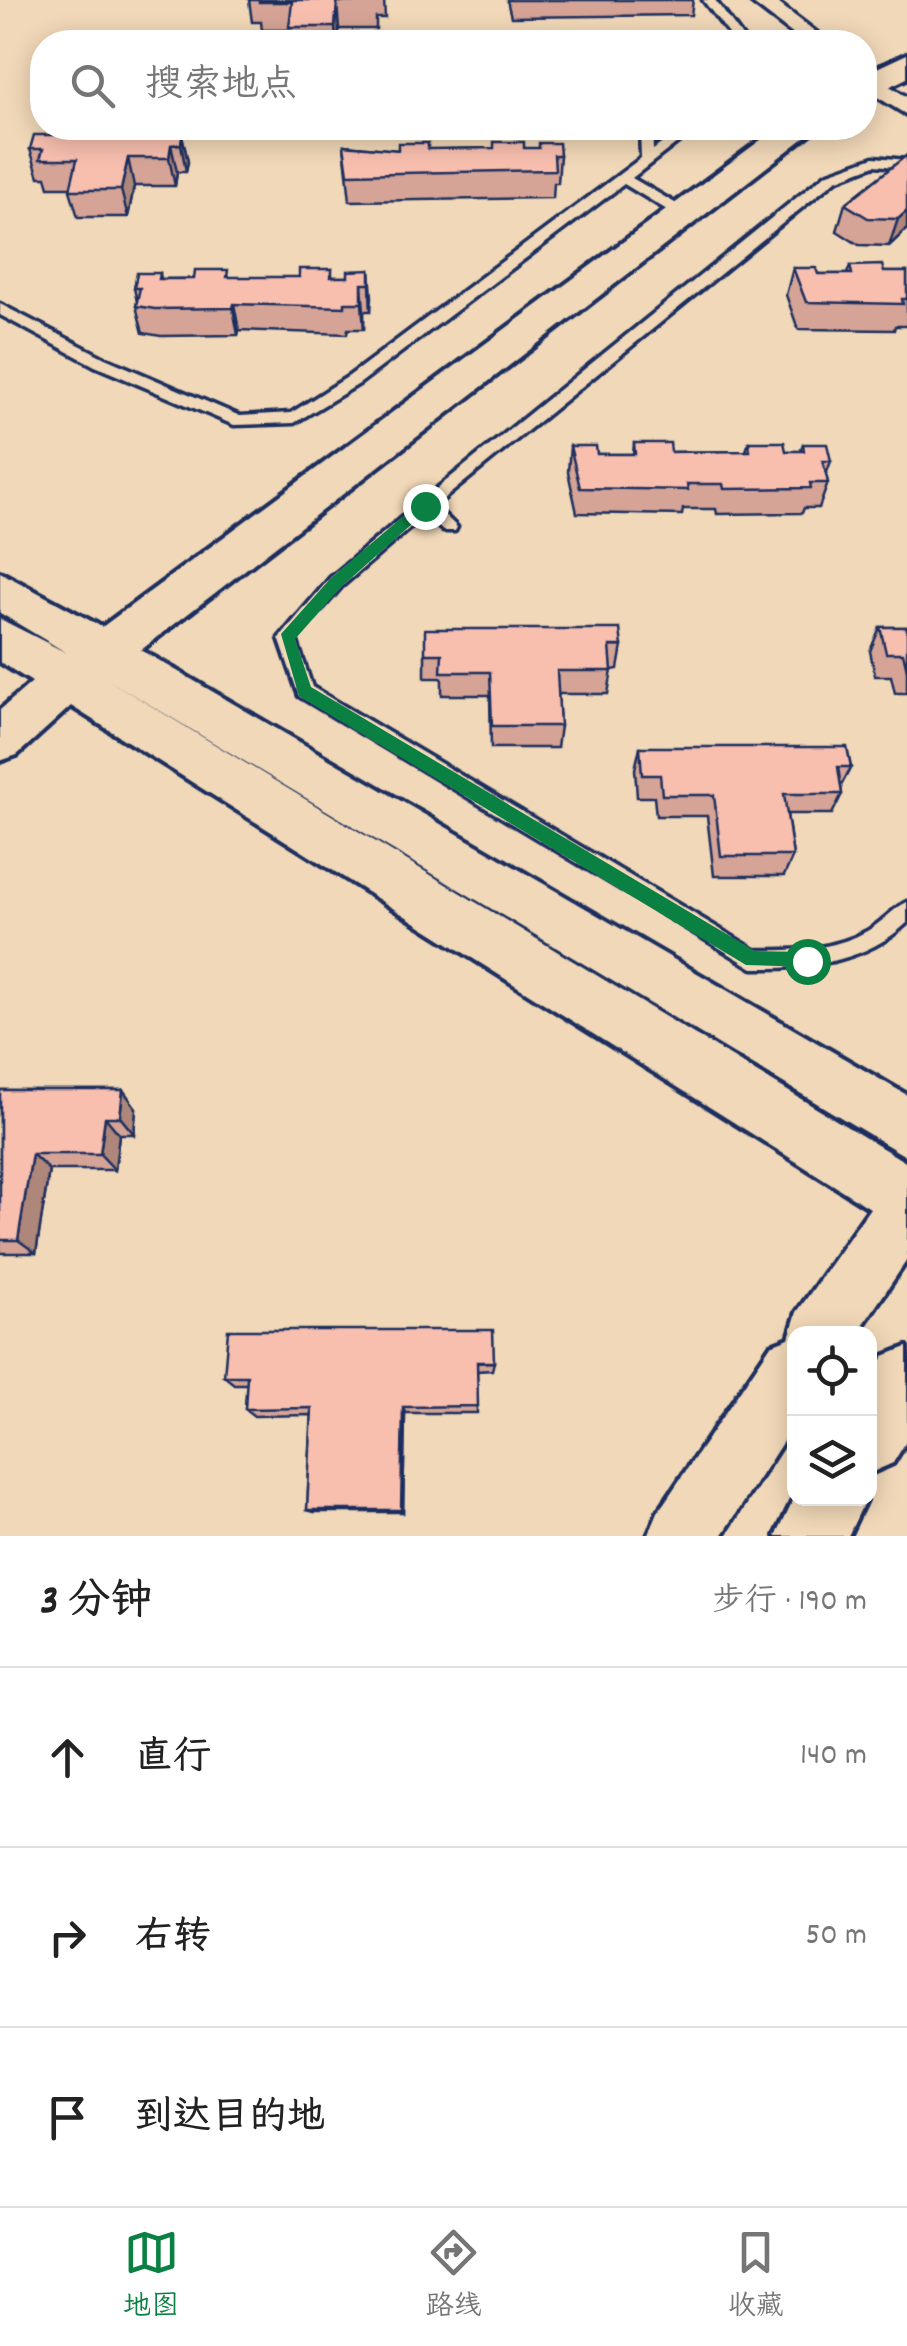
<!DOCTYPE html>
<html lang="zh">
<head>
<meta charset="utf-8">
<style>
  body { margin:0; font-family:Dekko,"LXGW WenKai TC",sans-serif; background:#f2f2f2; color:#222 }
  .controls { position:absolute; right:30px; bottom:30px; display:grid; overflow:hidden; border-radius:20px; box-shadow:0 5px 25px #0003 }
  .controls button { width:90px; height:90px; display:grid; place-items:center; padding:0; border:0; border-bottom:2px solid #e0e0e0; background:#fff; color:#222; font:50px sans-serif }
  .stop { position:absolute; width:30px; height:30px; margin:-22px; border:8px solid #0b8043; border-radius:50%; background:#fff }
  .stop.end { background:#0b8043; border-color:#fff; box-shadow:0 2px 10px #0008 }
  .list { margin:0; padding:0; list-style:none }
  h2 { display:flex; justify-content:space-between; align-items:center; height:130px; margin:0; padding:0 40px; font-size:42px }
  h2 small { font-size:32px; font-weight:400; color:#767676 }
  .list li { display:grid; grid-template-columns:65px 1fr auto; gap:30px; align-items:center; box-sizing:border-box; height:180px; padding:0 40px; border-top:2px solid #e0e0e0 }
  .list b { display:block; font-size:38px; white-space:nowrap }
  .list em { font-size:32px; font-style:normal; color:#767676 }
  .icon { flex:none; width:55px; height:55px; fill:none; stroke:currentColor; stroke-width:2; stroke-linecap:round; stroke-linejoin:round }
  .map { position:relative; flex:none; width:907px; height:1536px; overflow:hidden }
  .search { position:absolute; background:#fff; box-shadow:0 5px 25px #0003; left:30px; right:30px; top:30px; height:110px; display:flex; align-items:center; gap:25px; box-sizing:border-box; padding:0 35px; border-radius:40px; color:#767676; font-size:38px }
  .sheet { height:670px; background:#fff }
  nav { display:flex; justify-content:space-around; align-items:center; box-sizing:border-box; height:140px; border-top:2px solid #e0e0e0; background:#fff; font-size:28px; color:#767676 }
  nav a { display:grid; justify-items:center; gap:5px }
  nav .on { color:#0b8043 }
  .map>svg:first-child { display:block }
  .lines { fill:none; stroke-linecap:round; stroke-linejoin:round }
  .lane-casing { stroke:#1b2f5e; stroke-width:7 }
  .street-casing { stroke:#1b2f5e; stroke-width:7 }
  .secondary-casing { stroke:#1b2f5e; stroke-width:8 }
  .lane { fill:#f1d8b8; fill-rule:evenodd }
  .street { fill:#f1d8b8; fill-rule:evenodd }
  .secondary { fill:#f1d8b8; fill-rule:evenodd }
  .wall { fill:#d5a496; stroke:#1b2f5e; stroke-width:2.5 }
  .shaded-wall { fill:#ae867a; stroke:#1b2f5e; stroke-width:2.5 }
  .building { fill:#f8bfaf; stroke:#1b2f5e; stroke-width:2.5 }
  .route { fill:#0b8043 }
</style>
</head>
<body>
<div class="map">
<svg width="907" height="1536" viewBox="0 0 907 1536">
  <rect width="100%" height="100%" fill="#f1d8b8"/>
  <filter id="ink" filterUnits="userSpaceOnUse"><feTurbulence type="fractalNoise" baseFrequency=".01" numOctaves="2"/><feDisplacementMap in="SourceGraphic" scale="20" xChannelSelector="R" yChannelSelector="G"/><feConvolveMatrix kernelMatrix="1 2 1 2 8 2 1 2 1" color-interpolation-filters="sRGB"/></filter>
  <g filter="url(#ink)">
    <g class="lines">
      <defs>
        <path id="lane" d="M 703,0 L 715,0 L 746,42 L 735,42 Z
          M 640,128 L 652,128 L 653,150 L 683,128 L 696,128 L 632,178 L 687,210 L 687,216 L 677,216 L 624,184 L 359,384 L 294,423 L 234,425 L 95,366 L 0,315 L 0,304 L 105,358 L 240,416 L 291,413 L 349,376 L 641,158 Z
          M 874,157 L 907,160 L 907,168 L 875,165 L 836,180 L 435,506 L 457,527 L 455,531 L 443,531 L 425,515 L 342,586 L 296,639 L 312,687 L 755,950 C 793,951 834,950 867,931 C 882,923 892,909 907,902 L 907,923 C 865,962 808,969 753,968 L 299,696 L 279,638 L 330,578 L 420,502 L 826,174 Z"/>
        <path id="street" d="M 748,0 L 774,0 L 829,42 L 803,42 Z
          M 864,70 L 907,97 L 907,115 L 864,89 Z"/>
        <path id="secondary" d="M 907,54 L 907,78 L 864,99 L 864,74 Z
          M 777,128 L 817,128 L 141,650 L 907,1095 L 907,1157 L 105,678 L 907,1163 L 907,1260 L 857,1334 L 794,1334 L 794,1424 L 722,1536 L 648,1536 L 658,1512 L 771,1345 L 789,1338 L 797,1312 L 870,1208 L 71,706 L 17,755 L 0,761 L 0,710 L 32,682 L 0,662 L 0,619 L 67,653 L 0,613 L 0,572 L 102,627 Z
          M 907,1347 L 907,1440 L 893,1463 L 870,1473 L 870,1380 L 884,1356 Z
          M 794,1498 L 866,1498 L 848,1536 L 776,1536 Z"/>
      </defs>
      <!-- lane casing -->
      <use href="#lane" class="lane-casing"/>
      <!-- street casing -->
      <use href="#street" class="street-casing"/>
      <!-- secondary casing -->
      <use href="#secondary" class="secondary-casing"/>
      <!-- lane -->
      <use href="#lane" class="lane"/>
      <!-- street -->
      <use href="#street" class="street"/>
      <!-- secondary -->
      <use href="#secondary" class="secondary"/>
    </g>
    <!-- wall -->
    <path class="wall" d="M 249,0 L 384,0 L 385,18 L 376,18 L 376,29 L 339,29 L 338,42 L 291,42 L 290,30 L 262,30 L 261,22 L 252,22 Z
      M 507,0 L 693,0 L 691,15 L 511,17 Z
      M 182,135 L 188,162 L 186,172 L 177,172 L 175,186 L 134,186 L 128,217 L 78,217 L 70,190 L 71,187 L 49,187 L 46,177 L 39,177 L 30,149 Z
      M 344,145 L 398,150 L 524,148 L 560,155 L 558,183 L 554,183 L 553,198 L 350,201 Z
      M 907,155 L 907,229 L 889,246 L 859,245 L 837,231 L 845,204 Z
      M 850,266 L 884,272 L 907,272 L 907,326 L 895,326 L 894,330 L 798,329 L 786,295 L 793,268 L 818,274 L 847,274 Z
      M 332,269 L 332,277 L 348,277 L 370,270 L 371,311 L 364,311 L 364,329 L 348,329 L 347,334 L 239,330 L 238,335 L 161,336 L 143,333 L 136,306 L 137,302 L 134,288 L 160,273 L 161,279 L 299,277 Z
      M 749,442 L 786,451 L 800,451 L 803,444 L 831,461 L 826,475 L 828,483 L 819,508 L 804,508 L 802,513 L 717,514 L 716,509 L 683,509 L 682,515 L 577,513 L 568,472 L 570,446 L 597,454 L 633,454 L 634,443 L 671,452 L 746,451 Z
      M 880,627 L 907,627 L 907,693 L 895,693 L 891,676 L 875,676 L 870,651 Z
      M 622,646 L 618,669 L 612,670 L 608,694 L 558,694 L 560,726 L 557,748 L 491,748 L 490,695 L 442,695 L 442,678 L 425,678 L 425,654 Z
      M 640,747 L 851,767 L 841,786 L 842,794 L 832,814 L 787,814 L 793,856 L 784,876 L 714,876 L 707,816 L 656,816 L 654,797 L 637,797 L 635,769 Z
      M 0,1090 L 123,1090 L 136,1108 L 134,1134 L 119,1134 L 115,1170 L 49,1170 L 36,1253 L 0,1253 Z
      M 494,1362 L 492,1370 L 477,1371 L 477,1413 L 405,1413 L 403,1512 L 314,1512 L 307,1510 L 312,1415 L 254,1416 L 245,1409 L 247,1384 L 234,1384 L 224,1376 Z"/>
    <!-- shaded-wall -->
    <path class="shaded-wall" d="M 337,2 L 339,29 L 338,42 L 336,42 L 335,27 Z
      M 182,135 L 188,162 L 186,172 L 181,144 Z
      M 171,145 L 177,172 L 175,186 L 169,158 Z
      M 128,158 L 134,186 L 128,217 L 121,190 Z
      M 907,211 L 907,229 L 889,246 L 898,219 Z
      M 370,270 L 372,297 L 371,311 L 370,284 Z
      M 362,284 L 364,311 L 364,329 L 362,303 Z
      M 234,304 L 239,330 L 238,335 L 233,308 Z
      M 123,1090 L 136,1108 L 134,1134 L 120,1117 Z
      M 105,1117 L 119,1134 L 115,1170 L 100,1154 Z
      M 32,1154 L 49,1170 L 36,1253 L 18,1240 Z
      M 403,1407 L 405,1413 L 403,1512 L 401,1510 Z"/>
    <!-- building -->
    <path class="building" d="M 259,0 L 375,0 L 375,2 L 337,2 L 335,27 L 289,27 L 292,2 L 259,2 Z
      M 34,135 L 182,135 L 181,144 L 171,145 L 169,158 L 128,158 L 121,190 L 70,190 L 77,159 L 40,159 L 43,149 L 30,149 Z
      M 494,142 L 524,142 L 524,148 L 539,148 L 539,143 L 559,143 L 560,155 L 554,155 L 555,170 L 348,174 L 344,145 L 398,150 L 398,143 L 428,143 L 428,149 L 494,148 Z
      M 907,155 L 907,211 L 898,219 L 868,218 L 845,204 Z
      M 882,265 L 884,272 L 907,272 L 907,299 L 902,299 L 903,304 L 806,302 L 793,268 L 816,268 L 818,274 L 852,274 L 850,266 Z
      M 299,269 L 332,269 L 331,277 L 348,277 L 348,271 L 370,270 L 370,284 L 362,284 L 362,303 L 345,303 L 345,307 L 234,304 L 233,308 L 155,309 L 136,306 L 140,288 L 134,288 L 137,273 L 160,273 L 159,279 L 194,279 L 195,270 L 228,270 L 227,277 L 299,277 Z
      M 749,442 L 784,442 L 786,451 L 804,451 L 803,444 L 827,444 L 831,461 L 823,461 L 828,483 L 810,483 L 811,488 L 724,489 L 723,484 L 687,484 L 688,490 L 580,488 L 570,446 L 596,446 L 597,454 L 635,454 L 634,443 L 670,443 L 671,452 L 750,451 Z
      M 880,627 L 907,627 L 907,670 L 903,653 L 886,653 Z
      M 425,629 L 620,629 L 622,646 L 610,646 L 612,671 L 557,671 L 560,726 L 492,726 L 490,672 L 441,672 L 442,654 L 425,654 Z
      M 640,747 L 847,747 L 851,767 L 838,767 L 842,794 L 784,794 L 793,856 L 721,856 L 714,795 L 662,795 L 660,775 L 642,775 Z
      M 0,1090 L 123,1090 L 120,1117 L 105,1117 L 100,1154 L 32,1154 L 18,1240 L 0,1240 Z
      M 228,1330 L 493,1330 L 494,1362 L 477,1362 L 478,1406 L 403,1407 L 401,1510 L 307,1510 L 312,1408 L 245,1409 L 247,1376 L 224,1376 Z"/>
  </g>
  <!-- route -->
  <path class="route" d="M 420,502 L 432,506 L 341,587 L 295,639 L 311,687 L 755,951 L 807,952 L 813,955 L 813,967 L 746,965 L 299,696 L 281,634 L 331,578 Z"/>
</svg>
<div class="controls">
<button><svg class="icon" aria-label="locate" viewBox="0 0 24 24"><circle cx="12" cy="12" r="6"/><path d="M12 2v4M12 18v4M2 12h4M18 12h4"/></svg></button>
<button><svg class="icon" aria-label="layers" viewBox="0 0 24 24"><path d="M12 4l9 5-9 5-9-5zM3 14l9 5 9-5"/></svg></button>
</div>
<div class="stop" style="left:807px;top:961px"></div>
<div class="stop end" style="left:425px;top:506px"></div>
<div class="search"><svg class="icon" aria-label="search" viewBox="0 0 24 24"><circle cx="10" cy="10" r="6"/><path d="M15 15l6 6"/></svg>搜索地点</div>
</div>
<section class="sheet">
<h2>3 分钟<small>步行 · 190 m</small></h2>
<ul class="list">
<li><svg class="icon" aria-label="ahead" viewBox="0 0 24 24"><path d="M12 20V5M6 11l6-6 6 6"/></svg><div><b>直行</b></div><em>140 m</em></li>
<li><svg class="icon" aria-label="right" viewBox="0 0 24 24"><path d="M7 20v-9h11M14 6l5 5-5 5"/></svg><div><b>右转</b></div><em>50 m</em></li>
<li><svg class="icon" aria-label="arrive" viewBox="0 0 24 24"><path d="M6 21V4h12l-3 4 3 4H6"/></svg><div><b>到达目的地</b></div></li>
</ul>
</section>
<nav>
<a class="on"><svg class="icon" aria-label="map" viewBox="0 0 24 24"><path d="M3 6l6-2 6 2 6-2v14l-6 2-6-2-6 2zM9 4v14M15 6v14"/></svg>地图</a>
<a><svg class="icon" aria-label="directions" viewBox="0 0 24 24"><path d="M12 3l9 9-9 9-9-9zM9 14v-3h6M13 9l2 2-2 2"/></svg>路线</a>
<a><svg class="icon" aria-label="saved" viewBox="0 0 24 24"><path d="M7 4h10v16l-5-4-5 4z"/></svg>收藏</a>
</nav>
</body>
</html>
